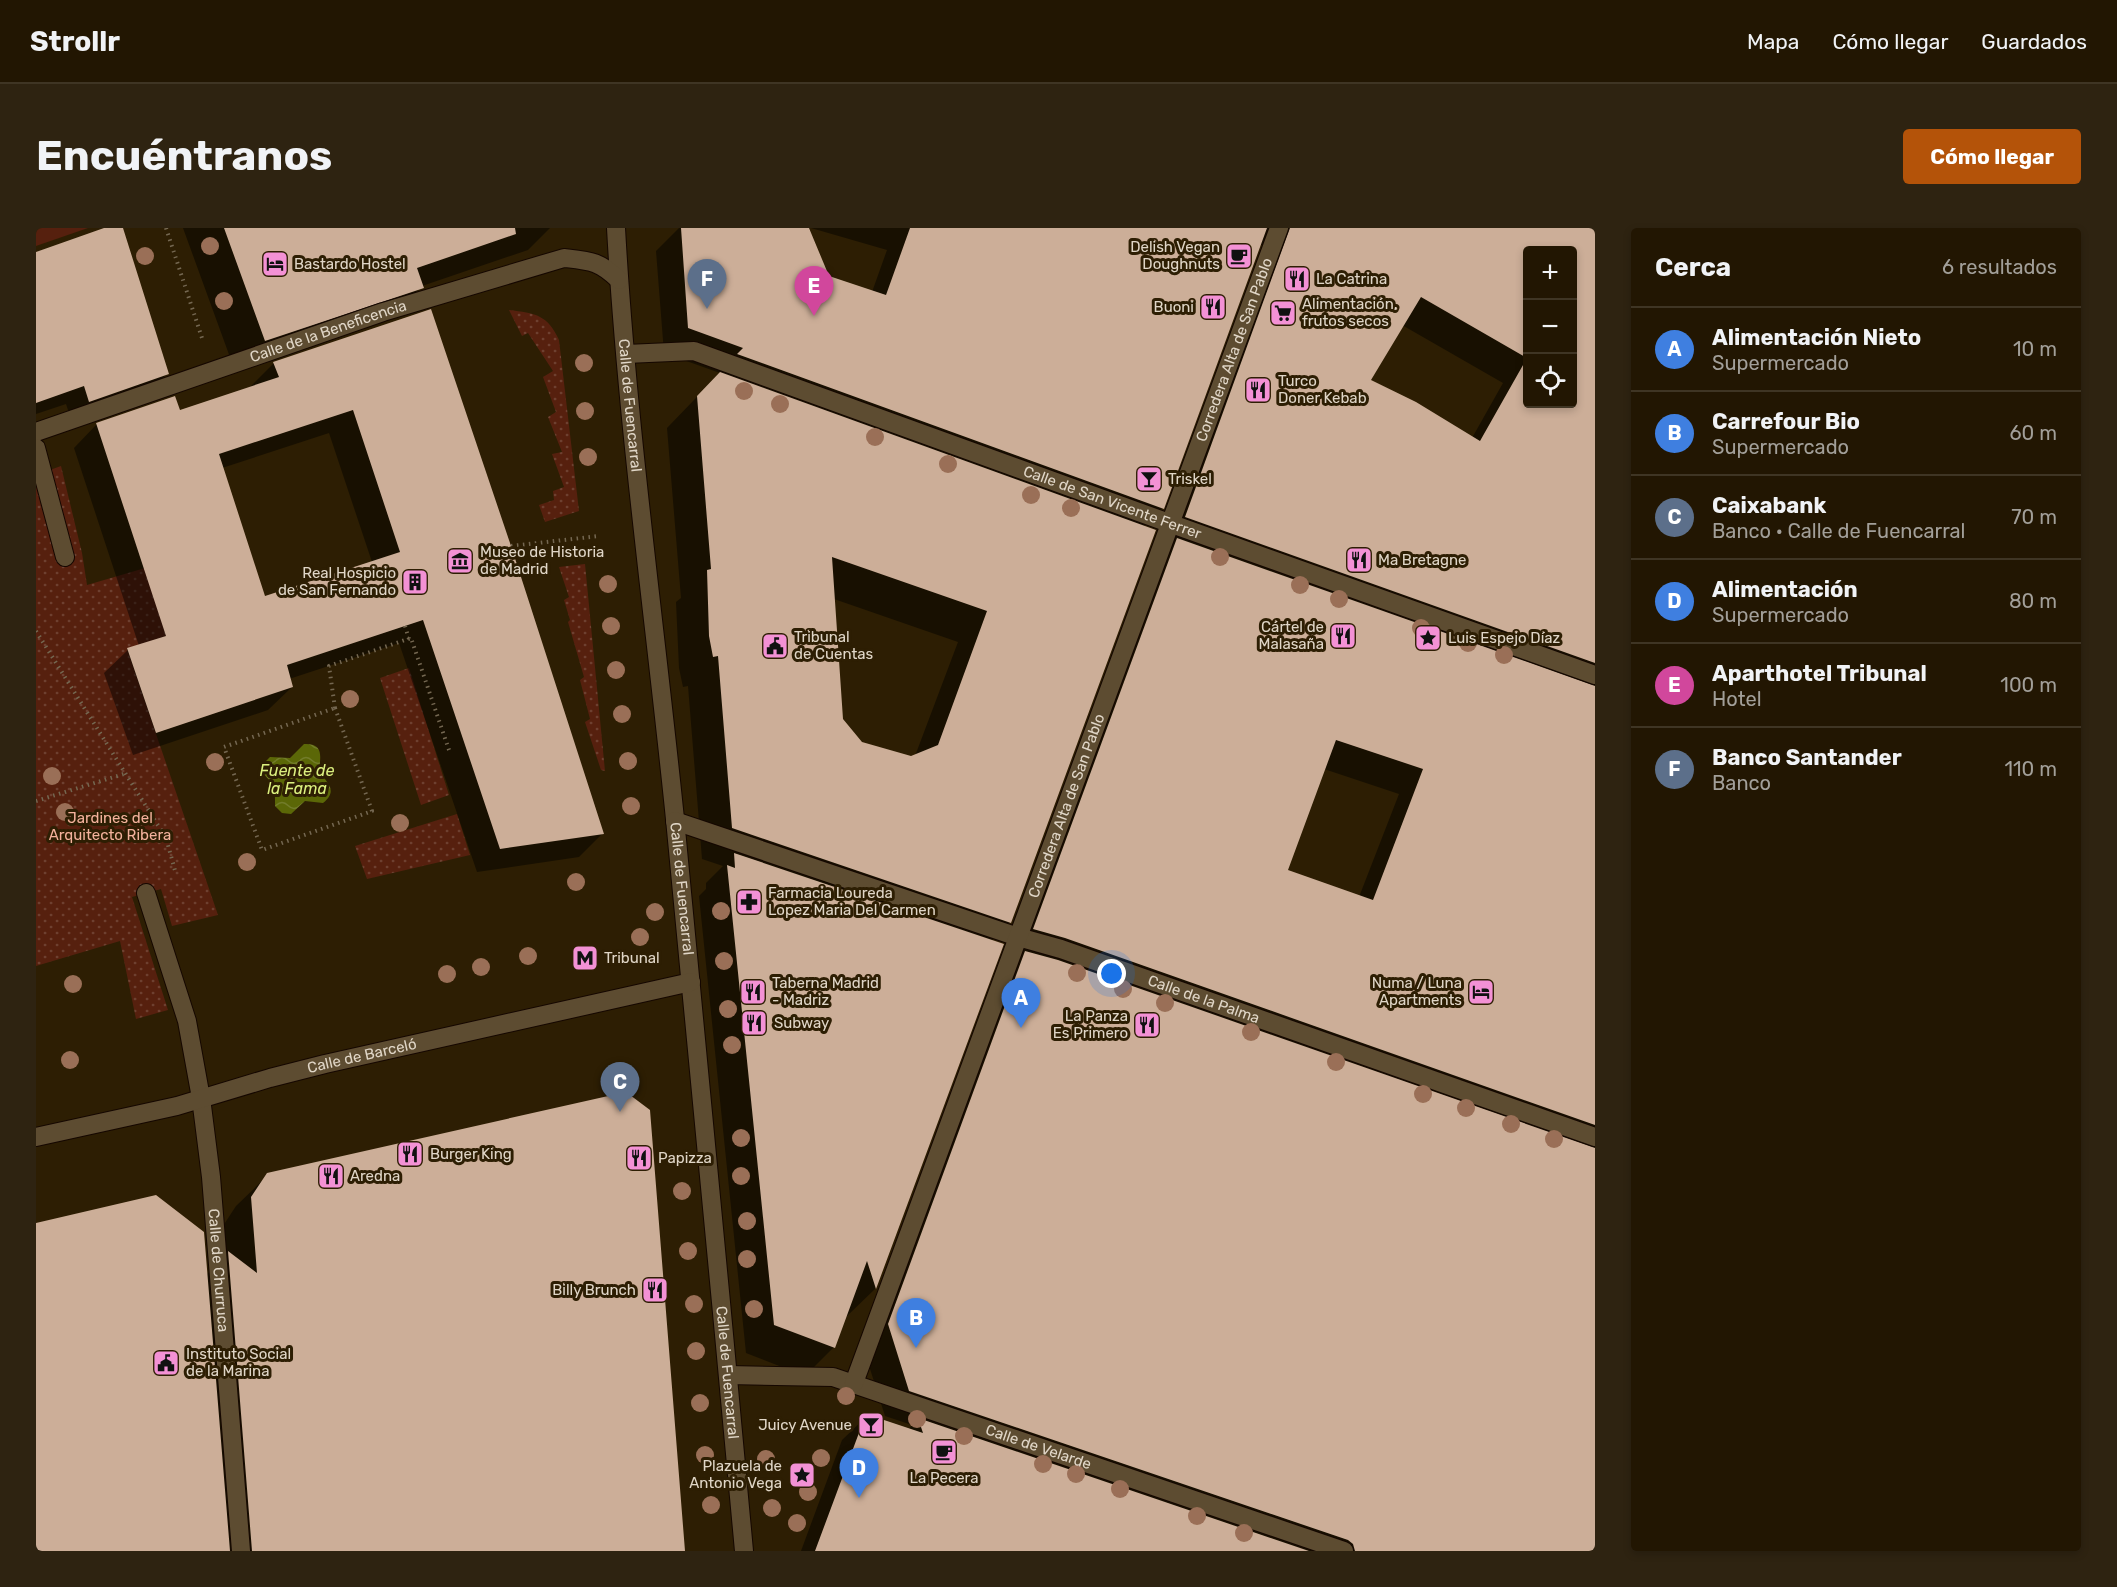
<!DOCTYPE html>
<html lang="es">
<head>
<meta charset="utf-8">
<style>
  body { margin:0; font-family:Rubik,sans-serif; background:#2e2311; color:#f1f3f6 }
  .controls { position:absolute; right:18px; top:18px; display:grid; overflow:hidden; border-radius:6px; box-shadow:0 3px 9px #0003 }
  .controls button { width:54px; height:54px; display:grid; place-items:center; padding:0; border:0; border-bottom:2px solid #3f3524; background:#221602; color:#f1f3f6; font:30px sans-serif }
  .you { position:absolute; left:1076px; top:746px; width:21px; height:21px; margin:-15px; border:4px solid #fff; border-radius:50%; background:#1a73e8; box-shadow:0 0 0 9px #1a73e833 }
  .badge { display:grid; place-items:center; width:39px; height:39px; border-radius:50%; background:#b45309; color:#fff; font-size:20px; font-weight:700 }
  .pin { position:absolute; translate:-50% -50px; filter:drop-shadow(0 2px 3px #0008) }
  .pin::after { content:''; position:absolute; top:32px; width:21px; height:18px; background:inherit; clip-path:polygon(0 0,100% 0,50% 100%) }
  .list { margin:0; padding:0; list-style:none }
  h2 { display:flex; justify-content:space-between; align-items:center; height:78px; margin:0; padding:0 24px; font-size:26px }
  h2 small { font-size:20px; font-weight:400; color:#a29f99 }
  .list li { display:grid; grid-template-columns:39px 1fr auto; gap:18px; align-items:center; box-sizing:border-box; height:84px; padding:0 24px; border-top:2px solid #3f3524 }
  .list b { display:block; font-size:22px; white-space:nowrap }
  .list p { margin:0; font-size:20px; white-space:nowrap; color:#a29f99 }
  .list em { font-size:20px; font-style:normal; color:#a29f99 }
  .icon { flex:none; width:33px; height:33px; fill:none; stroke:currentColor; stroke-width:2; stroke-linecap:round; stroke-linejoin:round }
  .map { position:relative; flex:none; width:1559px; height:1323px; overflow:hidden; border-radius:6px }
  header { display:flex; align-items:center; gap:36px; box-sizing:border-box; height:84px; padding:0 30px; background:#221602; border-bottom:2px solid #3f3524 }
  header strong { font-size:28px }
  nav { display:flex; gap:33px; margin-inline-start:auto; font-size:21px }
  .intro { display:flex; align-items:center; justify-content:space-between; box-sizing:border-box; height:144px; padding:0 36px }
  h1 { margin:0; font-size:42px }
  .button { padding:15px 27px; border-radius:6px; background:#b45309; color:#fff; font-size:21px; font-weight:700 }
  main { display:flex; gap:36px; padding:0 36px }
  aside { flex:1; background:#221602; border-radius:6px; box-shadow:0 3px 9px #0003 }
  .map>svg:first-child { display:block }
  .green { fill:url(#green-dots) }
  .pitch { fill:#56200e }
  .water { fill:url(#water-waves) }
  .shadow { fill:#0007; fill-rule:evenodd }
  .building { fill:#ccae98; fill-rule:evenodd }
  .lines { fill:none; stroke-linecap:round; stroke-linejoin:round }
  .minor-casing { stroke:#150700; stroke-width:20 }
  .path { stroke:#746751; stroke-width:4; stroke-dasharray:1.5 4.5; stroke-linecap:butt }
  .minor { stroke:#5d4c31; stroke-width:18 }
  .tree { fill:#9a6f57 }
  .labels { text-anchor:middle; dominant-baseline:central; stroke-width:6; stroke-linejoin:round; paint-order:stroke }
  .poi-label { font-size:15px; fill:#e0d6c7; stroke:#2d1e03; text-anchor:start }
  .street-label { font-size:15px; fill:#e0d6c7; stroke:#2d1e03 }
  .park-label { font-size:15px; fill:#f4b29c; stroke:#2d1e03 }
  .water-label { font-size:16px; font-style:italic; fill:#dcf07f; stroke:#2d1e03 }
</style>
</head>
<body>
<header>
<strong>Strollr</strong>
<nav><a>Mapa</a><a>Cómo llegar</a><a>Guardados</a></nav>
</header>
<div class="intro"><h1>Encuéntranos</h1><a class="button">Cómo llegar</a></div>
<main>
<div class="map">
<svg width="1559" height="1323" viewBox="0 0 1559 1323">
  <defs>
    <pattern id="green-dots" width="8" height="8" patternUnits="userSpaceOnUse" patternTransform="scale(1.5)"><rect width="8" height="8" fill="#56200e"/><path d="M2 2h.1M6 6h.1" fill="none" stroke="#6e4030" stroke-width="1.8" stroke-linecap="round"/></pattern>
    <pattern id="water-waves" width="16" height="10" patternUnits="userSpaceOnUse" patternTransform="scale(1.5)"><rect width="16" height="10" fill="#5b6707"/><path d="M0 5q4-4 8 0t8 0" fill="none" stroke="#727c2a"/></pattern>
  </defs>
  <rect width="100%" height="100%" fill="#2d1e03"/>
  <!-- green -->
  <path class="green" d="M 473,82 C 499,85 512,87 523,112 L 543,283 L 509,294 L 503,277 L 518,272 L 517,263 L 528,259 L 516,226 L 526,224 L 512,189 L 520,184 L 507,149 L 517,143 L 492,105 L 486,108 Z
    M 25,238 L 46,325 L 51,357 L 109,340 L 130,408 L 91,421 L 182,687 L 136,698 L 125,661 L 96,669 L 132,782 L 100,791 L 84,713 L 0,738 L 0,247 Z
    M 549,336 L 569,543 L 565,542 L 549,494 L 554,491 L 544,452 L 548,449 L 532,394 L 534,392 L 528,372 L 533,369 L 523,339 Z
    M 373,440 L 413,567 L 385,577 L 344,450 Z
    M 421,586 L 434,627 L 331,651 L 319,618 Z"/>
  <!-- pitch -->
  <path class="pitch" d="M 0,0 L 52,0 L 0,18 Z"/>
  <!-- water -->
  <path class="water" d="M 268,516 C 289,515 284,530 283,544 C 292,555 302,563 287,575 L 269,573 L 255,586 L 246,585 L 239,578 L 239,559 L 227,545 L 227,536 L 234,529 L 254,530 Z"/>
  <!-- shadow -->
  <path class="shadow" d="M 73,0 L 86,0 L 131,146 L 112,164 L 35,191 L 30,176 L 0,186 L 0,26 Z
    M 147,0 L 514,0 L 492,22 L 386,58 L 355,90 L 199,143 Z
    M 643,0 L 650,0 L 836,64 L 851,22 L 775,0 L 1559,0 L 1559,1323 L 765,1323 L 806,1212 L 831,1188 L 872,1202 L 876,1197 L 849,1188 L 828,1122 L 965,749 L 985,729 L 973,726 L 1230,23 L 1224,15 L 1126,280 L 1107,299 L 974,694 L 955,713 L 966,717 L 839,1061 L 811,1088 L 810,1085 L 798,1119 L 769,1148 L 710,1125 L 663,668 L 670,661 L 670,655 L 687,638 L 666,631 L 652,458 L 647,459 L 643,440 L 640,374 L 645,370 L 631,200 L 684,145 L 628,125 L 620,23 ZM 1492,22 L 1536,22 L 1536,176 L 1492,176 ZM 1366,97 L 1467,155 L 1436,210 L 1333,153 ZM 798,371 L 922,414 L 879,528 L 875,530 L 825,516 L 806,491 ZM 1288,541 L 1363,566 L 1323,669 L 1250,643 Z
    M 394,83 L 567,605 L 543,629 L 441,644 L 363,415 L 253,451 L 256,459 L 232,482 L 97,527 L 68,445 L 92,422 L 103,418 L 38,220 L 61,196 L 143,184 L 214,159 L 238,135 ZM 293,205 L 336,334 L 228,370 L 186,240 Z
    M 232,947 L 648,1323 L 0,1323 L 0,996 L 170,1047 L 187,1030 L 185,1001 L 200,978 Z"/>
  <!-- building -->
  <path class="building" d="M 68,0 L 87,0 L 133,146 L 53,174 L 48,158 L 0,175 L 0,24 Z
    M 188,0 L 479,0 L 480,6 L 381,40 L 388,60 L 229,113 Z
    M 645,0 L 773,0 L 793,48 L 850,67 L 874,0 L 1231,0 L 1128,281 L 701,126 L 707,120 L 652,100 Z
    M 1254,0 L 1559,0 L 1559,435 L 1149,289 ZM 1491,22 L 1536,22 L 1536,176 L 1491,176 ZM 1385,69 L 1491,130 L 1444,213 L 1380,174 L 1335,152 Z
    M 395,81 L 475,318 L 568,606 L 464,621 L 387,392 L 251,437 L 257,459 L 120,505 L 91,420 L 130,408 L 60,195 L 139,168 L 144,182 L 243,149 L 237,134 ZM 317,182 L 364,324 L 229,368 L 183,226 Z
    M 684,144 L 1120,302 L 975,695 L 696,600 L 682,428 L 677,429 L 673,408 L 671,342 L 675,341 L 661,168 ZM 796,329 L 951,383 L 902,517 L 875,528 L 826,514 L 807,491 Z
    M 1141,310 L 1559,458 L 1559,897 L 1029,710 L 997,701 ZM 1300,512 L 1387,541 L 1337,672 L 1252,642 Z
    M 698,625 L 968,716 L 840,1061 L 831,1033 L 799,1120 L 738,1097 L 691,637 L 699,640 Z
    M 989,723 L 1022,732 L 1559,920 L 1559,1323 L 1319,1323 L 1317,1316 L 1312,1312 L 873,1163 L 852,1096 Z
    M 590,864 L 614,882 L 649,1323 L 216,1323 L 192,1023 L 221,1045 L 215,969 L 231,945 Z
    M 120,967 L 168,1004 L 194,1323 L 0,1323 L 0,995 Z
    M 830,1186 L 887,1205 L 882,1190 L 1273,1323 L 779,1323 Z"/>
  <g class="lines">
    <defs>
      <g id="minor">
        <path id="s1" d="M 580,0 C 591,198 619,394 639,591 C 664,835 685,1079 708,1323"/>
        <path id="s2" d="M 590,126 L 658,123 L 1133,295 L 1559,447"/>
        <path id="s3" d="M 0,204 L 347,84 L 528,30 C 555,33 563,33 583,52"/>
        <path d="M 0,220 L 29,329"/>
        <path id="s4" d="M 639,593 L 982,709 L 1025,721 L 1559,909"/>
        <path id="s5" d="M 110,665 L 151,793 L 165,870 L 175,949 L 205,1323"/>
        <path id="s6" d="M 0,909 L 141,878 L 234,850 L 289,836 L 655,754"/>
        <path id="s7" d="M 692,1147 L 797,1149 L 1308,1323"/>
        <path id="s8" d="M 818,1155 L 1243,0"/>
      </g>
    </defs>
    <!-- minor casing -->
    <use href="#minor" class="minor-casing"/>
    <!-- path -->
    <path class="path" d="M 130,0 L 166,110
      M 475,318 L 563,308
      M 369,398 L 373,411
      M 0,403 L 130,610 L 140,646
      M 299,480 L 336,583 L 226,622 L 188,519 Z
      M 299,480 L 293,438 L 375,410 L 413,522
      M 0,573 L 91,545"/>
    <!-- minor -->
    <use href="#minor" class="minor"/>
  </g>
  <!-- trees -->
  <g class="tree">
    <circle cx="174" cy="18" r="9"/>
    <circle cx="109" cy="28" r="9"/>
    <circle cx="188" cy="73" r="9"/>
    <circle cx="548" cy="135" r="9"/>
    <circle cx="708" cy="163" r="9"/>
    <circle cx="744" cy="176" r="9"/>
    <circle cx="549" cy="183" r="9"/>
    <circle cx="839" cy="209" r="9"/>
    <circle cx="552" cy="229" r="9"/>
    <circle cx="912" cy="236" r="9"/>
    <circle cx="995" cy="267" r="9"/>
    <circle cx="1035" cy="280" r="9"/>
    <circle cx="1184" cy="329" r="9"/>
    <circle cx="572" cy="356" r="9"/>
    <circle cx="1264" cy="357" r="9"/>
    <circle cx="1303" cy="371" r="9"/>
    <circle cx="575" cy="398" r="9"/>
    <circle cx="1385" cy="400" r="9"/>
    <circle cx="1432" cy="415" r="9"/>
    <circle cx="1468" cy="427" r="9"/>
    <circle cx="580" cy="442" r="9"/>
    <circle cx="314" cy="471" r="9"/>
    <circle cx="586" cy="486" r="9"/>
    <circle cx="592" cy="533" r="9"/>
    <circle cx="179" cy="534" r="9"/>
    <circle cx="16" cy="548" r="9"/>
    <circle cx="595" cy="578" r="9"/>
    <circle cx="29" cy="584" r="9"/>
    <circle cx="364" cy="595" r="9"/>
    <circle cx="211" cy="634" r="9"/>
    <circle cx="540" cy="654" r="9"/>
    <circle cx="685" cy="683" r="9"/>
    <circle cx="619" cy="684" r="9"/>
    <circle cx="604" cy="709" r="9"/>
    <circle cx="492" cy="728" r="9"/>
    <circle cx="688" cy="733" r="9"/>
    <circle cx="445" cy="739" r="9"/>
    <circle cx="1041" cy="745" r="9"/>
    <circle cx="411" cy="746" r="9"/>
    <circle cx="37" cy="756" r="9"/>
    <circle cx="1087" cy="761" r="9"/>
    <circle cx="1129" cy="775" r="9"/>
    <circle cx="692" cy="781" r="9"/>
    <circle cx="1215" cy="804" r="9"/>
    <circle cx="696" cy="817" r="9"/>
    <circle cx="34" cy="832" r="9"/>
    <circle cx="1300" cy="834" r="9"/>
    <circle cx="1387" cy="866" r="9"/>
    <circle cx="1430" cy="880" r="9"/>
    <circle cx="1475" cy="896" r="9"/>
    <circle cx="705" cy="910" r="9"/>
    <circle cx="1518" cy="911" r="9"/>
    <circle cx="705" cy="948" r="9"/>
    <circle cx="646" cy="963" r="9"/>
    <circle cx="711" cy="993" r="9"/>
    <circle cx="652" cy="1023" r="9"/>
    <circle cx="711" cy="1031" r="9"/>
    <circle cx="658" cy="1076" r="9"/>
    <circle cx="718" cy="1081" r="9"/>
    <circle cx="660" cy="1123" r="9"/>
    <circle cx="810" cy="1168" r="9"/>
    <circle cx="664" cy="1175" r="9"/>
    <circle cx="881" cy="1191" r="9"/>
    <circle cx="928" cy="1208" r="9"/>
    <circle cx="669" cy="1227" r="9"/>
    <circle cx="785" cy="1230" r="9"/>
    <circle cx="730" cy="1231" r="9"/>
    <circle cx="1007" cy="1236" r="9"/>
    <circle cx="1040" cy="1246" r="9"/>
    <circle cx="1084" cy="1261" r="9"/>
    <circle cx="772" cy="1264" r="9"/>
    <circle cx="675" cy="1277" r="9"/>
    <circle cx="736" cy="1280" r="9"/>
    <circle cx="1161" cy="1288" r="9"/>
    <circle cx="761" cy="1295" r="9"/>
    <circle cx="1208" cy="1305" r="9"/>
  </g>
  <!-- icons -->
  <defs>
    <symbol id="cafe-square" viewBox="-11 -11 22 22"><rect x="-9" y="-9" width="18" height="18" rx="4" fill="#f391d5" stroke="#2d1e03"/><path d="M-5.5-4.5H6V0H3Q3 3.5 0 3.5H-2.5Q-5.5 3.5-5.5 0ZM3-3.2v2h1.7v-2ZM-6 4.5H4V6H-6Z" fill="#111"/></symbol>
    <symbol id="hotel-square" viewBox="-11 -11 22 22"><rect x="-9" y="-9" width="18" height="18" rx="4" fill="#f391d5" stroke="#2d1e03"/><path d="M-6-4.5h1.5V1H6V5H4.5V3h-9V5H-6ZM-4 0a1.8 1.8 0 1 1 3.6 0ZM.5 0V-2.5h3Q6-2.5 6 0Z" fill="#111"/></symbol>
    <symbol id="restaurant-square" viewBox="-11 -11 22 22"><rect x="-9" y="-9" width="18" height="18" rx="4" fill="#f391d5" stroke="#2d1e03"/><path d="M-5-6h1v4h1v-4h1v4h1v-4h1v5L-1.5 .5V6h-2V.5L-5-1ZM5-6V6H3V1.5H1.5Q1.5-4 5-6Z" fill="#111"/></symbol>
    <symbol id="supermarket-square" viewBox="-11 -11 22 22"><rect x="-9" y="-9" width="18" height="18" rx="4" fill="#f391d5" stroke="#2d1e03"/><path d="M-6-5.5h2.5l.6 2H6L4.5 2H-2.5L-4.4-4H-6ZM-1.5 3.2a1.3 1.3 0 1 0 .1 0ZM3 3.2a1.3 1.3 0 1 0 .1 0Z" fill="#111"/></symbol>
    <symbol id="bar-square" viewBox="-11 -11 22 22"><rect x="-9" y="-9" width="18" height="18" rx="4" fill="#f391d5" stroke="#2d1e03"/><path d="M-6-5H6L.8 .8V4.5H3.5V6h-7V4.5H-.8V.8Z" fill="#111"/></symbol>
    <symbol id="museum-square" viewBox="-11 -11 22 22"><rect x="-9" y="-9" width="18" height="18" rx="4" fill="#f391d5" stroke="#2d1e03"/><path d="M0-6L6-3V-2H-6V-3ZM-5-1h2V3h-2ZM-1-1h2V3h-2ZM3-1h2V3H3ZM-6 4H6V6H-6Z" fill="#111"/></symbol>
    <symbol id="building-square" viewBox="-11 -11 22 22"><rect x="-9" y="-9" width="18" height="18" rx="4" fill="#f391d5" stroke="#2d1e03"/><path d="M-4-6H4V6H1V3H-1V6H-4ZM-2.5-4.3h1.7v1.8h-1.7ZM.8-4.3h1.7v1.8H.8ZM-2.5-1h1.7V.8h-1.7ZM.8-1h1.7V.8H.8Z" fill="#111"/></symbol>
    <symbol id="sight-square" viewBox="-11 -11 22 22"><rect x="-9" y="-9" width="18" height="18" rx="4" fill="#f391d5" stroke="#2d1e03"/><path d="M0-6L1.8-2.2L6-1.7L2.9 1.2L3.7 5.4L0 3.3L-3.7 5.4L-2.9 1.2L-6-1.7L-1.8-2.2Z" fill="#111"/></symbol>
    <symbol id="civic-square" viewBox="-11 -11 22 22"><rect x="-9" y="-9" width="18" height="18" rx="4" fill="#f391d5" stroke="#2d1e03"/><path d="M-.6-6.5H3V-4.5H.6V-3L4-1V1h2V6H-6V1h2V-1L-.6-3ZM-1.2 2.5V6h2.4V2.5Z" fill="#111"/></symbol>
    <symbol id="pharmacy-square" viewBox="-11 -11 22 22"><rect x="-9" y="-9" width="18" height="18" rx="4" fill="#f391d5" stroke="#2d1e03"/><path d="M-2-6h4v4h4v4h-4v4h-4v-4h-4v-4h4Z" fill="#111"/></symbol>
    <symbol id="metro-square" viewBox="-11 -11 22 22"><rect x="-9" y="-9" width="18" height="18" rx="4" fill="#f391d5" stroke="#2d1e03"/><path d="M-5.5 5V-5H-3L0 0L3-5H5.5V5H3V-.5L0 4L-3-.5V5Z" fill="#111"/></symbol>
  </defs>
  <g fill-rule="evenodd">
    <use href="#cafe-square" x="1188" y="13" width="30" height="30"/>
    <use href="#hotel-square" x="224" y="21" width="30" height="30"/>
    <use href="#restaurant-square" x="1246" y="36" width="30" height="30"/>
    <use href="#restaurant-square" x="1162" y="64" width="30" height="30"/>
    <use href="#supermarket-square" x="1232" y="70" width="30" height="30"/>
    <use href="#restaurant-square" x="1207" y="147" width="30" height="30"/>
    <use href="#bar-square" x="1098" y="236" width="30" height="30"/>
    <use href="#restaurant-square" x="1308" y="317" width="30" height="30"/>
    <use href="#museum-square" x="409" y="318" width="30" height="30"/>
    <use href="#building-square" x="364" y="339" width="30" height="30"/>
    <use href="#restaurant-square" x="1292" y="393" width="30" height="30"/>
    <use href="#sight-square" x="1377" y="395" width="30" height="30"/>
    <use href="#civic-square" x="724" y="403" width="30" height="30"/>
    <use href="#pharmacy-square" x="698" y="659" width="30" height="30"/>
    <use href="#metro-square" x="534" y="715" width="30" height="30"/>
    <use href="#restaurant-square" x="702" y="749" width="30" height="30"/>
    <use href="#hotel-square" x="1430" y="749" width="30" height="30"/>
    <use href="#restaurant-square" x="703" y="780" width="30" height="30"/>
    <use href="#restaurant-square" x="1096" y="782" width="30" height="30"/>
    <use href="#restaurant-square" x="359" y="911" width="30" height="30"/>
    <use href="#restaurant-square" x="588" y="915" width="30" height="30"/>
    <use href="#restaurant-square" x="280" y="933" width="30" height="30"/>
    <use href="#restaurant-square" x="604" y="1047" width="30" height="30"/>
    <use href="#civic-square" x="115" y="1120" width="30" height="30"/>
    <use href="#bar-square" x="820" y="1182" width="30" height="30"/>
    <use href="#cafe-square" x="893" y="1209" width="30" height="30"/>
    <use href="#sight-square" x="751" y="1232" width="30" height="30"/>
  </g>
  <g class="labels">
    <!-- poi labels -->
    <g class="poi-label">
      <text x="1184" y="19" text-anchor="end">Delish Vegan<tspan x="1184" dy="17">Doughnuts</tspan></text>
      <text x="258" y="36">Bastardo Hostel</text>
      <text x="1280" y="51">La Catrina</text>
      <text x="1266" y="76">Alimentación,<tspan x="1266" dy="17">frutos secos</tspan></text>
      <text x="1158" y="79" text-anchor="end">Buoni</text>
      <text x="1242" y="153">Turco<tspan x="1242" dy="17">Doner Kebab</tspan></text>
      <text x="1132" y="251">Triskel</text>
      <text x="444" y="324">Museo de Historia<tspan x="444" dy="17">de Madrid</tspan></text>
      <text x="1342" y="332">Ma Bretagne</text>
      <text x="360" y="345" text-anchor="end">Real Hospicio<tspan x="360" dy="17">de San Fernando</tspan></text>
      <text x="1288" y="399" text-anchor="end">Cártel de<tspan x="1288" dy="17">Malasaña</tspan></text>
      <text x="758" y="409">Tribunal<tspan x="758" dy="17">de Cuentas</tspan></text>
      <text x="1412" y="410">Luis Espejo Díaz</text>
      <text x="732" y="665">Farmacia Loureda<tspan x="732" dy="17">Lopez Maria Del Carmen</tspan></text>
      <text x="568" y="730">Tribunal</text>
      <text x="736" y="755">Taberna Madrid<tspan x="736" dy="17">- Madriz</tspan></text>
      <text x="1426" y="755" text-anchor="end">Numa / Luna<tspan x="1426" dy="17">Apartments</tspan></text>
      <text x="1092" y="788" text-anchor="end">La Panza<tspan x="1092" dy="17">Es Primero</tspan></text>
      <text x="738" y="795">Subway</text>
      <text x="394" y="926">Burger King</text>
      <text x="622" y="930">Papizza</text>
      <text x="314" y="948">Aredna</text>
      <text x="600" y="1062" text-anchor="end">Billy Brunch</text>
      <text x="150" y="1126">Instituto Social<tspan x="150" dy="17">de la Marina</tspan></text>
      <text x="816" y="1197" text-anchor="end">Juicy Avenue</text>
      <text x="746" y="1238" text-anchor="end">Plazuela de<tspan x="746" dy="17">Antonio Vega</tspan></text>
      <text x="908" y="1250" text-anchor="middle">La Pecera</text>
    </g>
    <!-- street labels -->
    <g class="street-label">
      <text stroke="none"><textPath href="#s3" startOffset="309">Calle de la Beneficencia</textPath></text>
      <text stroke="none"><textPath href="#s8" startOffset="1101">Corredera Alta de San Pablo</textPath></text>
      <text stroke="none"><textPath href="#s1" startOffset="178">Calle de Fuencarral</textPath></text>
      <text stroke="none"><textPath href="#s2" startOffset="513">Calle de San Vicente Ferrer</textPath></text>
      <text stroke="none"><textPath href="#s8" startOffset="615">Corredera Alta de San Pablo</textPath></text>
      <text stroke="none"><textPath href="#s1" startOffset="664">Calle de Fuencarral</textPath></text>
      <text stroke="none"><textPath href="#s4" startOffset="558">Calle de la Palma</textPath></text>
      <text stroke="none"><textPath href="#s6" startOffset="336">Calle de Barceló</textPath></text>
      <text stroke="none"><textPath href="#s5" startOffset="386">Calle de Churruca</textPath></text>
      <text stroke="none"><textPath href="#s1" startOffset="1150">Calle de Fuencarral</textPath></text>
      <text stroke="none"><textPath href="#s7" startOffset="322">Calle de Velarde</textPath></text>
    </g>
    <!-- park labels -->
    <g class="park-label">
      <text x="74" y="590">Jardines del<tspan x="74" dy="17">Arquitecto Ribera</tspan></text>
    </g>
    <!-- water labels -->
    <g class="water-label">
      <text x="261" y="542">Fuente de<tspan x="261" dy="18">la Fama</tspan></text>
    </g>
  </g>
</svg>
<div class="controls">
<button>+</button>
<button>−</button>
<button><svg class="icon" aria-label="locate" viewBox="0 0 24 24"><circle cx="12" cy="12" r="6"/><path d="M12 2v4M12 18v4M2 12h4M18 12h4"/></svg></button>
</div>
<div class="you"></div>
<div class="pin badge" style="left:985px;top:800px;background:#3f7fe0">A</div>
<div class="pin badge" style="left:880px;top:1120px;background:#3f7fe0">B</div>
<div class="pin badge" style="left:584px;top:884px;background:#5c6f8a">C</div>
<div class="pin badge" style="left:823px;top:1270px;background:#3f7fe0">D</div>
<div class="pin badge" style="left:778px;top:88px;background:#d1479c">E</div>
<div class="pin badge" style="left:671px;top:81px;background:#5c6f8a">F</div>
</div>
<aside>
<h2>Cerca<small>6 resultados</small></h2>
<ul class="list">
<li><span class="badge" style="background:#3f7fe0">A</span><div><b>Alimentación Nieto</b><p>Supermercado</p></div><em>10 m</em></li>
<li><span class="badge" style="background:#3f7fe0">B</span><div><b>Carrefour Bio</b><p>Supermercado</p></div><em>60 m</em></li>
<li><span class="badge" style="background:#5c6f8a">C</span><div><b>Caixabank</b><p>Banco · Calle de Fuencarral</p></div><em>70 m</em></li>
<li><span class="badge" style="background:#3f7fe0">D</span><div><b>Alimentación</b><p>Supermercado</p></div><em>80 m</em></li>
<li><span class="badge" style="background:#d1479c">E</span><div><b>Aparthotel Tribunal</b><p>Hotel</p></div><em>100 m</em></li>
<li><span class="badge" style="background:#5c6f8a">F</span><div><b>Banco Santander</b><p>Banco</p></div><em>110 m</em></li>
</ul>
</aside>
</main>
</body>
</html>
